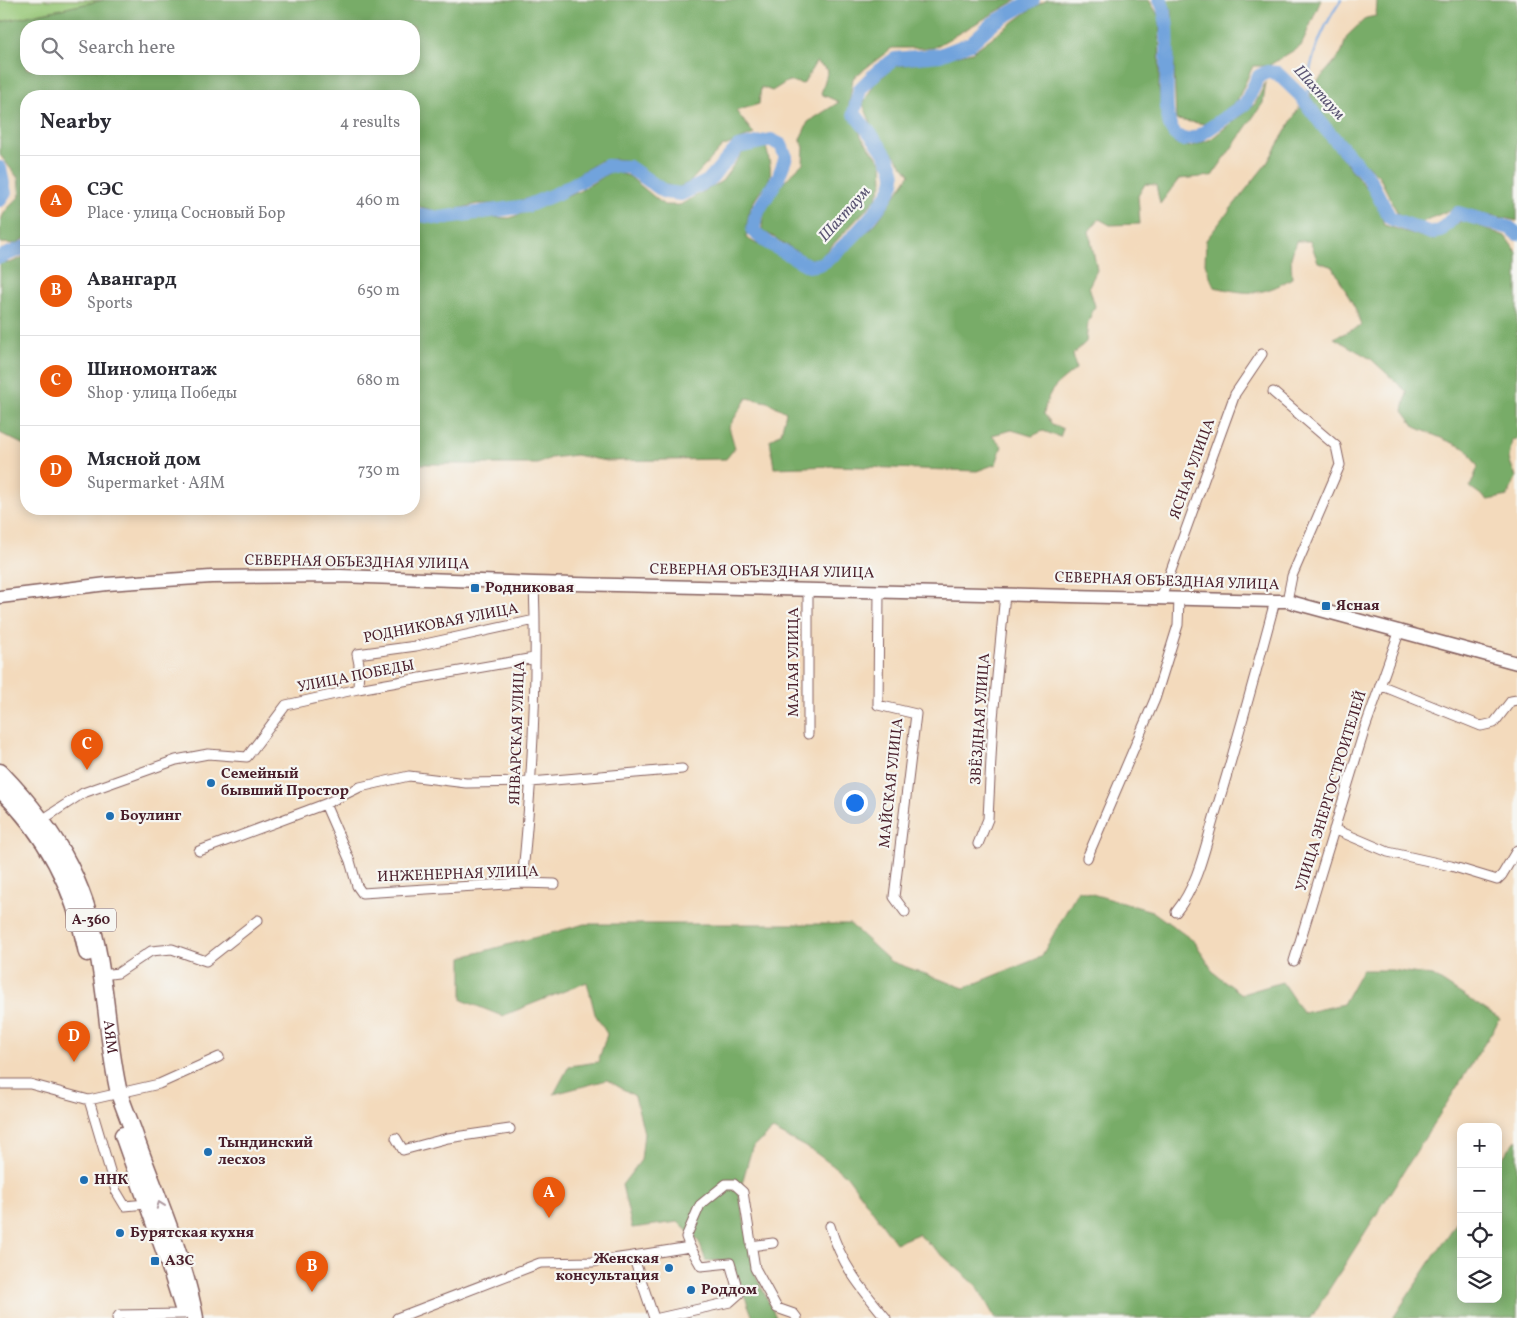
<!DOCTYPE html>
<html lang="en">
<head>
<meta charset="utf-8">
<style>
  body { margin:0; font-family:Vollkorn,serif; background:#f2f2f3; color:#2b2b33 }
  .controls { position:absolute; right:15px; bottom:15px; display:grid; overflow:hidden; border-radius:10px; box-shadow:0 2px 12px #0003 }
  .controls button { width:45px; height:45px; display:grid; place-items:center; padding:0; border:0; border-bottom:1px solid #e1e1e2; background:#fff; color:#2b2b33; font:25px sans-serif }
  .you { position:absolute; left:854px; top:802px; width:18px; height:18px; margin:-12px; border:4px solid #fff; border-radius:50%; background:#1a73e8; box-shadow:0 0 0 8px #1a73e833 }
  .badge { display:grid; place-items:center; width:32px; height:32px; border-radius:50%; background:#ea580c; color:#fff; font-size:16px; font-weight:700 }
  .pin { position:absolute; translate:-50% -41px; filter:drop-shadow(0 1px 2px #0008) }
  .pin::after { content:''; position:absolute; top:26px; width:18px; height:15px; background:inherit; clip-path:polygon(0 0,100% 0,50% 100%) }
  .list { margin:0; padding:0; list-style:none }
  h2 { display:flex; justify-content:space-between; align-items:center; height:65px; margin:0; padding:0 20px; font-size:21px }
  h2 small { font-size:16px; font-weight:400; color:#7c7c81 }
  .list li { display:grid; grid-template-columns:32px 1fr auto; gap:15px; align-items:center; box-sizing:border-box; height:90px; padding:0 20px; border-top:1px solid #e1e1e2 }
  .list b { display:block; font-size:19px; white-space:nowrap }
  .list p { margin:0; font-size:16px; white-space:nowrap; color:#7c7c81 }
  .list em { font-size:16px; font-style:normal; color:#7c7c81 }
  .icon { flex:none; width:28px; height:28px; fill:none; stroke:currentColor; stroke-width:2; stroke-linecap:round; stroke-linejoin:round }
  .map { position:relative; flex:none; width:1517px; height:1318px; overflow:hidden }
  .search { position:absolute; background:#fff; box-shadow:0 2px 12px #0003; left:20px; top:20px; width:400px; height:55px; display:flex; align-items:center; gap:12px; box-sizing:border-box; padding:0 18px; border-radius:20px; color:#7c7c81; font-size:19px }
  .panel { position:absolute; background:#fff; box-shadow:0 2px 12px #0003; left:20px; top:90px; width:400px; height:425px; border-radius:20px }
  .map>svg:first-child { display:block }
  .green { fill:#96c776; stroke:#707350 }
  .forest { fill:#78ac67; stroke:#616649; fill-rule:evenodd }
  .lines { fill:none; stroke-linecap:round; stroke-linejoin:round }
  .stream { stroke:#71a3dc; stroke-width:2.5 }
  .river { stroke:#71a3dc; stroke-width:14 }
  .street-casing { stroke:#85605e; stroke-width:11 }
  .secondary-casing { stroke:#85605e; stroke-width:15 }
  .highway-casing { stroke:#85605e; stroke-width:19 }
  .street { stroke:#fff; stroke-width:9 }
  .secondary { stroke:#fff; stroke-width:12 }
  .highway { stroke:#fff; stroke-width:16 }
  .oneway { stroke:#ae9aa0 }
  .poi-dot { fill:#1f6fb2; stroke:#f6f6f2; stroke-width:2 }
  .labels { text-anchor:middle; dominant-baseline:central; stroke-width:4.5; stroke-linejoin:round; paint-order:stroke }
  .shield { fill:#f6f6f2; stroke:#7e6067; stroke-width:1 }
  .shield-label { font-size:14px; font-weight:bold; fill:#4a1f2b }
  .street-label { font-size:15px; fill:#4a1f2b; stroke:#f6f6f2 }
  .poi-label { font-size:15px; font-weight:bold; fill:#4a1f2b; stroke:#f6f6f2; text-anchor:start }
  .water-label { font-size:16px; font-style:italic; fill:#5a5472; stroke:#f6f6f2 }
</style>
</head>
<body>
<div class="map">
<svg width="1517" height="1318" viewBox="0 0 1517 1318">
  <rect width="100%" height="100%" fill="#f6f6f2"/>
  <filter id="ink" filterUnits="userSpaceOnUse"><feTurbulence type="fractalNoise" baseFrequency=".02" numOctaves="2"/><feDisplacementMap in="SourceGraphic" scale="10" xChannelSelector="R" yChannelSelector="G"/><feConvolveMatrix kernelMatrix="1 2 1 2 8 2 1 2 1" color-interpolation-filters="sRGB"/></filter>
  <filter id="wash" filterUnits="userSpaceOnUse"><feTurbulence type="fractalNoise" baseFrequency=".0096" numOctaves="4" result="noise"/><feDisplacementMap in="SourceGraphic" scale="20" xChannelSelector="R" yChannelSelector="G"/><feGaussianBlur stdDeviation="1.12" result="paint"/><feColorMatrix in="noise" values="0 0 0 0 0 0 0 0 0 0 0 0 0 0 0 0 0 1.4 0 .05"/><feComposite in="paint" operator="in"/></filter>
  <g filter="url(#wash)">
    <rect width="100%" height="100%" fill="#f3dabc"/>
    <!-- green -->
    <path class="green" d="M 0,0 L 104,0 L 0,22 Z"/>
    <!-- forest -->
    <path class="forest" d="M 104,0 L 1017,0 L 933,48 L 892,48 L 853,78 L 849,105 L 862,138 L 882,163 L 883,181 L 876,199 L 820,258 L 809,259 L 762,230 C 761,203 785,180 803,163 L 804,147 L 800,139 L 808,122 L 839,102 L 821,94 L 828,70 L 816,62 L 803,84 L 788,81 L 772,91 L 761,87 L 759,104 L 736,111 L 754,134 L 722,147 L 690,182 L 677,188 L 664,184 L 631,161 L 615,159 L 600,161 L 546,194 L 505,204 L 477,204 L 443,213 L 414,205 L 414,96 L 26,96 L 26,238 L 15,244 L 0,243 C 0,214 0,216 20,196 L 18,178 L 0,155 L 0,22 ZM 26,26 L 414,26 L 414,69 L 26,69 Z
      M 1047,0 L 1149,0 L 1160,18 L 1159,88 L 1163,125 L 1175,143 L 1190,147 L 1211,139 L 1255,104 L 1266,82 L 1263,103 L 1212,176 L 1179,179 L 1160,204 L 1156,185 L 1145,184 L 1138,196 L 1140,224 L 1110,225 L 1099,219 L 1089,231 L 1097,270 L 1089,286 L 1095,306 L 1088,322 L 1086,342 L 1073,354 L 1076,369 C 1056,386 1048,388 1044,414 L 1052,424 L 1063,429 L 1060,437 L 1043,431 L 1032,436 L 1012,430 L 992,435 L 1002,446 L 996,464 L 977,471 L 835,466 L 774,468 L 770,440 L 781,433 L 786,412 L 768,402 L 747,398 L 729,427 L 735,448 L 726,459 L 606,461 L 576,455 L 551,458 L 538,464 L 414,464 L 414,219 L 426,221 L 483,217 L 510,218 L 578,192 L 612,171 L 629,176 L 664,205 L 680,205 L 722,181 L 743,152 L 766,147 C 777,187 766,177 751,207 C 747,215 747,229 746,238 L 809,272 L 837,260 L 877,222 L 910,174 L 874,131 L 863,104 L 874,84 L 895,66 L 930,62 L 972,52 L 1034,7 Z
      M 1165,0 L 1321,0 L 1301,46 L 1268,66 L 1253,66 L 1237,101 L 1206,124 L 1176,120 L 1172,11 Z
      M 1377,0 L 1517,0 L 1517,221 L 1457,207 L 1417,224 L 1398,214 L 1379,176 L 1344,144 L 1311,99 L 1310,90 L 1341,54 L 1347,36 L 1366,18 L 1376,16 Z
      M 1300,106 L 1378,202 L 1384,225 L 1433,240 L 1463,220 L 1505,236 L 1517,253 L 1517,439 L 1512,440 L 1509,459 L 1516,477 L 1508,496 L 1488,500 L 1470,487 L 1478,467 L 1467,449 L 1415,427 L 1403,411 L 1407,392 L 1371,359 L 1334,338 L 1361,326 L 1356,310 L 1333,267 L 1318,262 L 1310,241 L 1296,241 L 1291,258 L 1292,278 C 1262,297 1247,294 1214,287 L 1205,264 L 1206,240 L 1267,163 Z
      M 26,256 L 26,446 L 0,433 L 0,262 L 10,263 Z
      M 1078,890 L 1152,911 L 1195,942 L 1214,973 L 1242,994 L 1282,982 L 1303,1013 L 1343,1004 L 1362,970 L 1392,970 L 1433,976 L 1500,1019 L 1311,1318 L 995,1318 L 977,1286 L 918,1234 L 896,1243 L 847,1176 L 813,1151 L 773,1130 L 752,1148 L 739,1194 L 754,1272 L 776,1317 L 753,1318 L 731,1260 L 706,1261 L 699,1242 L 678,1222 L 632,1228 L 622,1185 L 641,1160 L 644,1133 L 635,1096 L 607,1080 L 554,1094 L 569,1066 L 598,1062 L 607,1034 L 595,1014 L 587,982 L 502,1016 L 462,1000 L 462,957 L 585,924 L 850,924 L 890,961 L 964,988 L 1041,957 Z
      M 1517,1139 L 1517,1318 L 1393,1318 L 1461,1216 L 1461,1299 L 1498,1299 L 1498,1163 Z"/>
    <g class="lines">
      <!-- stream -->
      <path class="stream" d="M 1309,107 C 1303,71 1321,29 1341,0"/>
      <!-- river -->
      <path class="river" d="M 1160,0 C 1178,32 1156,112 1174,133 C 1176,136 1181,138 1184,140 L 1197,137 L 1245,104 L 1259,76 L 1267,72 L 1277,73 L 1300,95 L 1324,127 L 1369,178 L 1390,218 L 1431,233 L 1440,231 L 1458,213 L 1510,228 L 1517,234
        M 0,168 L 5,193 L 0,200
        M 414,214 L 440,218 L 527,206 L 558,193 L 607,166 L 629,167 L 665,192 L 681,194 L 708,181 L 738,147 L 771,140 L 781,145 L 786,157 L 778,178 L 756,214 L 753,231 L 768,243 L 809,266 C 814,265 820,265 824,262 C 842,250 892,200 894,178 C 895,159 865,129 854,113 L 860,89 L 878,71 L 895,59 L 940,55 L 971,43 L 993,23 L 1033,0
        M 0,257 L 26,247"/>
    </g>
  </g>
  <g filter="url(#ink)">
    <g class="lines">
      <defs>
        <path id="street" d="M 1273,392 L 1336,446 L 1340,465 L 1292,576 L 1287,601
          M 808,590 L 808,734
          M 879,591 L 878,705 L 916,714 L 894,897 L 905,912
          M 1161,598 L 1235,394 L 1262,354
          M 1380,685 L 1481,726 L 1494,723 L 1511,701 L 1517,700
          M 358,689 L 359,664 L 357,654 L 416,646 L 535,620
          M 325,804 L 350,861 L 357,886 L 362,893 L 522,883 L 555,884
          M 42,820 L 83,793 L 176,760 L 208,754 L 247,757 L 286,705 L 358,689 L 534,658
          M 1334,829 L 1388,852 L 1451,866 L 1497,880 L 1502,875 L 1517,850
          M 978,844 L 988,819 L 993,718 L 1005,594
          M 199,851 L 325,804 L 360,787 L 409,776 L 466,783 L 531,782 L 682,769
          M 1087,858 L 1155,699 L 1178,625 L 1179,599
          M 522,883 C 532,784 538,683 534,583
          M 1176,912 C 1198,885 1205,847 1215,814 C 1237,743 1256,672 1275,601
          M 1294,961 L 1365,728 L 1400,630
          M 102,975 L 118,973 L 151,951 L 172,949 L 206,961 L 258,920
          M 0,1084 L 30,1084 L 89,1100 L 159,1084 L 219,1057
          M 89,1100 L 116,1191 L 125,1206 L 146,1204
          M 396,1138 L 403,1150 L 448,1138 L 510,1129
          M 830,1226 C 841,1264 861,1288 886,1318
          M 751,1246 L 773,1243
          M 690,1247 L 686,1237 L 700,1205 L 726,1184 L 734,1184 L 743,1192 L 755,1268 L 777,1308 L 794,1314 L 797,1318
          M 633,1256 L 690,1247 L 701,1266 L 730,1263 L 739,1294 L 730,1302 L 659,1318
          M 117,1318 L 119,1315 L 184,1314
          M 397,1318 L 540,1263 L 592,1262 L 633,1256 L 654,1318"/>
        <path id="secondary" d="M 0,597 L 107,584 L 211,577 L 340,576 L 534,583 L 1275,601 L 1287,601 L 1517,663"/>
        <g id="highway">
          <path id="s1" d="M 0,772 C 61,835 90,890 102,977 C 108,1015 110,1055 119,1093 C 124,1108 131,1124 136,1139 C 157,1198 184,1257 195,1318"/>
          <path d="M 0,789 C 46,833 75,890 87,953"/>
          <path d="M 123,1135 L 168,1261 L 183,1308"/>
        </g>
      </defs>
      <!-- street casing -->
      <use href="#street" class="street-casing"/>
      <!-- secondary casing -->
      <use href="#secondary" class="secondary-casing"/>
      <!-- highway casing -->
      <use href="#highway" class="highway-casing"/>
      <!-- street -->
      <use href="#street" class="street"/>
      <!-- secondary -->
      <use href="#secondary" class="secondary"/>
      <!-- highway -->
      <use href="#highway" class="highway"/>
    </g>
    <!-- one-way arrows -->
    <defs><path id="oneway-chevron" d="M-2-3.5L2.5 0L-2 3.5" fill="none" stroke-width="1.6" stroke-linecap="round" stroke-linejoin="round" transform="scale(1.25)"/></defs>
    <use class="oneway" href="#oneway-chevron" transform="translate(160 1205) rotate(-110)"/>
  </g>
  <!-- markers -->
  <g class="poi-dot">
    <rect x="470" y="583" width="10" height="10" rx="2.5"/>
    <rect x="1321" y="601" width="10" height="10" rx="2.5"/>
    <circle cx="211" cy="783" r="5"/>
    <circle cx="110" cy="816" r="5"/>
    <circle cx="208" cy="1152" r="5"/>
    <circle cx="84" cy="1180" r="5"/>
    <circle cx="120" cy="1233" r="5"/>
    <rect x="150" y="1256" width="10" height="10" rx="2.5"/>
    <circle cx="669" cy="1268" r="5"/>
    <circle cx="691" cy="1290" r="5"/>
  </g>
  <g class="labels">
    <!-- shield labels -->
    <rect class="shield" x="66" y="908.5" width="50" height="23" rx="4"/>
    <g class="shield-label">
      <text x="91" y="920">А-360</text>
    </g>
    <!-- street labels -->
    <g class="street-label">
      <text transform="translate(1193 469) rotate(-70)">ЯСНАЯ УЛИЦА</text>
      <text transform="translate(357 563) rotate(1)">СЕВЕРНАЯ ОБЪЕЗДНАЯ УЛИЦА</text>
      <text transform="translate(762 572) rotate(1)">СЕВЕРНАЯ ОБЪЕЗДНАЯ УЛИЦА</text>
      <text transform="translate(1167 582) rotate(2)">СЕВЕРНАЯ ОБЪЕЗДНАЯ УЛИЦА</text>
      <text transform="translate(441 624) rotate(-11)">РОДНИКОВАЯ УЛИЦА</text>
      <text transform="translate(794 662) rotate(-90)">МАЛАЯ УЛИЦА</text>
      <text transform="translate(356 677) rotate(-11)">УЛИЦА ПОБЕДЫ</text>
      <text transform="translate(981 719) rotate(-86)">ЗВЁЗДНАЯ УЛИЦА</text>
      <text transform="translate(518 733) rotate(-88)">ЯНВАРСКАЯ УЛИЦА</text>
      <text transform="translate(892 783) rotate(-84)">МАЙСКАЯ УЛИЦА</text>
      <text transform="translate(1332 791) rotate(-73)">УЛИЦА ЭНЕРГОСТРОИТЕЛЕЙ</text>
      <text transform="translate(458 875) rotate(-2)">ИНЖЕНЕРНАЯ УЛИЦА</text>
      <text stroke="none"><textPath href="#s1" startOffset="294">АЯМ</textPath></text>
    </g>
    <!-- poi labels -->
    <g class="poi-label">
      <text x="485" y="588">Родниковая</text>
      <text x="1336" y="606">Ясная</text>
      <text x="221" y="774">Семейный<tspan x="221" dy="17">бывший Простор</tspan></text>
      <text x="120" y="816">Боулинг</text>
      <text x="218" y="1143">Тындинский<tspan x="218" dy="17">лесхоз</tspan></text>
      <text x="94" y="1180">ННК</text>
      <text x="130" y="1233">Бурятская кухня</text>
      <text x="659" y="1259" text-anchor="end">Женская<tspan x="659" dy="17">консультация</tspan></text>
      <text x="165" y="1261">АЗС</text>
      <text x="701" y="1290">Роддом</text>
    </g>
    <!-- water labels -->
    <g class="water-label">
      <text transform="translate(1319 93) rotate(48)">Шахтаум</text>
      <text transform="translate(845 214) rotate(-48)">Шахтаум</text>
    </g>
  </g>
</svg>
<div class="controls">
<button>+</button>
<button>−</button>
<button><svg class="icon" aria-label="locate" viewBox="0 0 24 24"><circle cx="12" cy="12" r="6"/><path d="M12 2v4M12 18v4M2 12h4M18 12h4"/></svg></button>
<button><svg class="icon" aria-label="layers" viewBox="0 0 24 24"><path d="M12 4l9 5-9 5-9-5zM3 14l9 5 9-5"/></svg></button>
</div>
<div class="you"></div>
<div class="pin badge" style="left:549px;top:1218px">A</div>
<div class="pin badge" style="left:312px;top:1292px">B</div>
<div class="pin badge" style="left:87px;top:770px">C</div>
<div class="pin badge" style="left:74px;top:1062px">D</div>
<div class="search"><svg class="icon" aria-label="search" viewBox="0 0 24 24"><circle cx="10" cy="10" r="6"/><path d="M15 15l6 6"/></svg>Search here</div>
<section class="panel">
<h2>Nearby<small>4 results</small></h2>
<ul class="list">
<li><span class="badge">A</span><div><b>СЭС</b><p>Place · улица Сосновый Бор</p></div><em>460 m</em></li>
<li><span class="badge">B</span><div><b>Авангард</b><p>Sports</p></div><em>650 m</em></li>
<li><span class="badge">C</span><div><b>Шиномонтаж</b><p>Shop · улица Победы</p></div><em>680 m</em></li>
<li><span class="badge">D</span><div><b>Мясной дом</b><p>Supermarket · АЯМ</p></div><em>730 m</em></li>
</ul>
</section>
</div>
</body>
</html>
